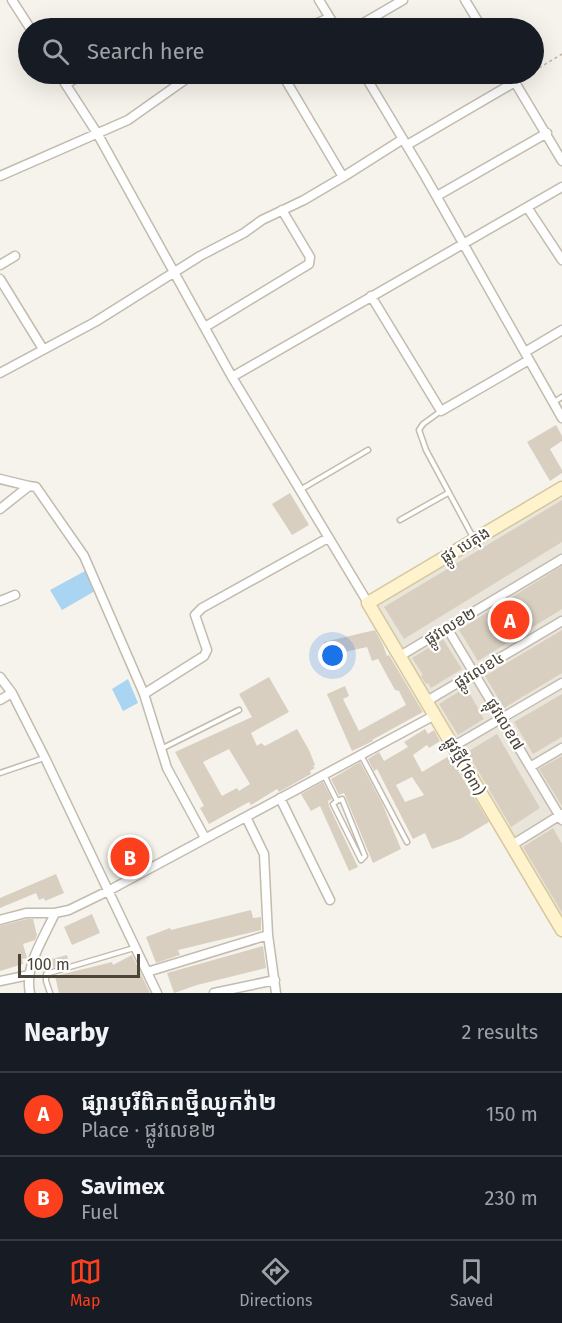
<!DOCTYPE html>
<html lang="en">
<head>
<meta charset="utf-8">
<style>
  body { margin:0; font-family:"Fira Sans","Noto Sans Khmer",sans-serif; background:#242831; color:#f1f3f6 }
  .scale { position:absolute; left:18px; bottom:15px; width:122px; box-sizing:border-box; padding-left:6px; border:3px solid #4b4439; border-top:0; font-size:16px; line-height:21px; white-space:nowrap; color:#4b4439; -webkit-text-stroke:4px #fff; paint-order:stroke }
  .you { position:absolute; left:333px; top:656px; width:21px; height:21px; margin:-15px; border:4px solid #fff; border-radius:50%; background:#1a73e8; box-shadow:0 0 0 9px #1a73e833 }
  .badge { display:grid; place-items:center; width:39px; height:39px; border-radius:50%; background:#fc3f1d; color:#fff; font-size:20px; font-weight:700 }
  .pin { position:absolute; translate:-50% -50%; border:3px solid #fff; box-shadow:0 2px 6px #0006 }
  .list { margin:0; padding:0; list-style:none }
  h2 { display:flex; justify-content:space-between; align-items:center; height:78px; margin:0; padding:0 24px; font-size:26px }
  h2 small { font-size:20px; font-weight:400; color:#9ea1a6 }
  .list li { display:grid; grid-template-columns:39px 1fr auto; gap:18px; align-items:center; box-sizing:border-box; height:84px; padding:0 24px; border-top:2px solid #363941 }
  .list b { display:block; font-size:22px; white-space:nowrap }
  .list p { margin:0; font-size:20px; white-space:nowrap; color:#9ea1a6 }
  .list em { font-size:20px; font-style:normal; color:#9ea1a6 }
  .icon { flex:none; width:33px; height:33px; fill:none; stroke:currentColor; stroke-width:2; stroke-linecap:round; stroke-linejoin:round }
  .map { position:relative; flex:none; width:562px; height:993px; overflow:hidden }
  .search { position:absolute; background:#171b24; box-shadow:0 6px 24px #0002; left:18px; right:18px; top:18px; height:66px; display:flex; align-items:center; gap:15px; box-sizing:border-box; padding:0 21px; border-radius:33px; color:#9ea1a6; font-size:22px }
  .sheet { height:246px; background:#171b24 }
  nav { display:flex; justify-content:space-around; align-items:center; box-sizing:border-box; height:84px; border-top:2px solid #363941; background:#171b24; font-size:16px; color:#9ea1a6 }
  nav a { display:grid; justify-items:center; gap:3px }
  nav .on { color:#fc3f1d }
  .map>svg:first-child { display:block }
  .residential { fill:#eae5da }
  .water { fill:#a9d4f2 }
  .building { fill:#d8cfc1; fill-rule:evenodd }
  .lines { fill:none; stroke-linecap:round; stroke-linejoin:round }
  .lane-casing { stroke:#c2bbae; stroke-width:7 }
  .street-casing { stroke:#c2bbae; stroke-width:11 }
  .secondary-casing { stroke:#d6c79b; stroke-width:15 }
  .path { stroke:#c4b79f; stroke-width:1.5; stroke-dasharray:3 3; stroke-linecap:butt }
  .lane { stroke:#fff; stroke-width:4 }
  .street { stroke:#fff; stroke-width:8 }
  .secondary { stroke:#fff3cd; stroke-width:12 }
  .labels { text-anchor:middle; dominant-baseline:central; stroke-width:4.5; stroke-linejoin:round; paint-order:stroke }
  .street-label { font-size:16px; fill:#4b4439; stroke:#fff }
</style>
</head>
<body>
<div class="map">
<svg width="562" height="993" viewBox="0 0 562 993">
  <rect width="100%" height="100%" fill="#f6f3ec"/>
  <!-- residential -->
  <path class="residential" d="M 562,496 L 562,919 L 377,605 Z"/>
  <!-- water -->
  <path class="water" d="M 85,571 L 95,591 L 62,610 L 50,590 Z
    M 128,679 L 138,703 L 123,711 L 112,689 Z"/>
  <!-- building -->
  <path class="building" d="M 556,425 L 562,436 L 562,441 L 550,449 L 562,470 L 562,473 L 550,481 L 527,442 Z
    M 290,493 L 309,525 L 292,535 L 272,504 Z
    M 562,500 L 562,542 L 404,639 L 384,607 Z
    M 562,566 L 562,609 L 478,661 L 459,630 Z
    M 375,630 L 383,645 L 387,656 L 389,655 L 423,712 L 372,740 L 373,741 L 352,751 L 327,694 L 345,686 L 349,696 L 343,699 L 359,731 L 406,705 L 399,691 L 395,690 L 378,659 L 372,661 L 367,647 L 327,656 L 324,642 Z
    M 562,630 L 562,673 L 504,708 L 485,676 Z
    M 443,639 L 462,669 L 431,688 L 428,683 L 426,684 L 421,676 L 423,675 L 412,658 Z
    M 269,677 L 289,712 L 251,733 L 257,746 L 261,743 L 265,746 L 297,729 L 309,750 L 315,765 L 313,766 L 315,768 L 310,771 L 311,774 L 279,792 L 277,789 L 251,805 L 249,802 L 209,824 L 200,808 L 204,806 L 175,752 L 252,717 L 239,694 ZM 229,749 L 250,784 L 239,791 L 237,788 L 222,796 L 203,762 Z
    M 466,687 L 484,719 L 458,735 L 439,704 Z
    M 562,694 L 562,737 L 533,754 L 514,722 Z
    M 425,729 L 428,734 L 434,730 L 440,741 L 429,748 L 427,745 L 413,755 L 422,772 L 449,756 L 489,822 L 460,839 L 432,849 L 425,833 L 413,839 L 377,769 L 374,771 L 368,759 L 379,752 L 384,761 L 408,747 L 404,742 ZM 412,777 L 424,795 L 405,802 L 396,785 Z
    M 497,734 L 540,808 L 511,827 L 467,752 Z
    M 562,756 L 562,806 L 539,769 Z
    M 360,762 L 382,803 L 401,849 L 373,863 L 344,793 L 339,795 L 331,779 Z
    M 323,782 L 332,799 L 328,801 L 329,806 L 358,867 L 349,871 L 320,806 L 311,811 L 301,794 Z
    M 553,828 L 562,844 L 562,913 L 523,847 Z
    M 130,837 L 134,844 L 136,843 L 145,859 L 140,859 L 116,873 L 108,857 L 113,855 L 109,848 Z
    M 56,874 L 64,893 L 45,901 L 44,898 L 39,900 L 36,893 L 0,908 L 0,898 Z
    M 251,910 L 253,918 L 261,917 L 261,930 L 178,950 L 180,955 L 156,963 L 146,937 L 170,928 L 171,930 Z
    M 92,914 L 100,933 L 72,945 L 64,927 Z
    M 27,919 L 33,919 L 37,935 L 35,940 L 23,944 L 27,958 L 22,959 L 23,964 L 0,971 L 0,926 Z
    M 263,946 L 266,968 L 197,985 L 174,993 L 167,973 Z
    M 67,955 L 69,963 L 53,968 L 53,965 L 50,966 L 48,960 Z
    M 132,955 L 150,993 L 59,993 L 55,976 L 112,962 L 113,965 Z"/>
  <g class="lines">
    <defs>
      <path id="lane" d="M 554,402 L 562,397
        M 441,411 L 423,424 L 419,430 L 426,450 L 474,539
        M 300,490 L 368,450
        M 400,520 L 448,493
        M 161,749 L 239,710
        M 361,755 L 407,842
        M 0,773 L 44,758
        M 324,775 L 337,801 L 342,799 L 365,856 L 361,860 L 333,804 L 337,801
        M 125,881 L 125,872 L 142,863 L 152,867
        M 50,993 L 46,981 L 46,974 L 134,948"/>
      <path id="street" d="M 12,0 L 30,28
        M 319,0 L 336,28
        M 465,0 L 482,28
        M 160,28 L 168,24
        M 306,28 L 329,18
        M 355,28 L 403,0
        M 59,74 L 97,133 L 232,377 L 368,603
        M 364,74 L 425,176 L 562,418
        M 510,74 L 562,161
        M 285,79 L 343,177
        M 66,84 L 83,74
        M 407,145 L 515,82
        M 0,176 L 128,120 L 186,79 L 208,74
        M 437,196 L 547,133
        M 527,207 L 562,260
        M 0,265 L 15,256
        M 0,279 L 43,349
        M 371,296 L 441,411 L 529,360
        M 205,327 L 309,264 L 310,257 L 282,210
        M 525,352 L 562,330
        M 0,373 L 95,322 L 200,256 L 244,233 L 262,220 L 304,200 L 343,177 L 403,139
        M 232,377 L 562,187
        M 0,479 L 29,486
        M 0,509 L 29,486 L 36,487 L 84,556 L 144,694 L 167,768 L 205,838
        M 0,601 L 15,595
        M 447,628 L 562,820
        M 400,656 L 562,559
        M 0,677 L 12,693 L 45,758 L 157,993
        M 144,694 L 204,656 L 207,650 L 195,615 L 202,608 L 328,538
        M 0,700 L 12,693
        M 427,701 L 562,621
        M 454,746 L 562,683
        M 530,767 L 562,748
        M 280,798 L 330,900
        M 512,845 L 562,814
        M 0,920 L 26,913 L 55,913 L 69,910 L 108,891 L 435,715
        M 268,935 L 276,993
        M 147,972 L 268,935 L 264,854 L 246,817
        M 0,981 L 29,975
        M 30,993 C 24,966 44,938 55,913
        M 214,993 L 275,980"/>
      <path id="secondary" d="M 562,488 L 368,603 L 562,930"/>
    </defs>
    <!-- lane casing -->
    <use href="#lane" class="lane-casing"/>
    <!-- street casing -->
    <use href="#street" class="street-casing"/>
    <!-- secondary casing -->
    <use href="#secondary" class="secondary-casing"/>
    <!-- path -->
    <path class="path" d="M 534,71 L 562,54
      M 523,77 L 529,74"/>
    <!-- lane -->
    <use href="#lane" class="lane"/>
    <!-- street -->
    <use href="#street" class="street"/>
    <!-- secondary -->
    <use href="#secondary" class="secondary"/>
  </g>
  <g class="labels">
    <!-- street labels -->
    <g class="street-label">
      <text transform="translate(465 545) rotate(-31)">ផ្លូវ បេតុង</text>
      <text transform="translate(450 626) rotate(-31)">ផ្លូវលេខ២</text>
      <text transform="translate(479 670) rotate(-31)">ផ្លូវលេខ៤</text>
      <text transform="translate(505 724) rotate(59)">ផ្លុវលេខ៧</text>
      <text transform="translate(465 766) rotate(60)">ផ្លូវថ្មី(16m)</text>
    </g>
  </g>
</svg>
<div class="scale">100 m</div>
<div class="you"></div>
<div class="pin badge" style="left:510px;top:620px">A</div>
<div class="pin badge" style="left:130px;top:857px">B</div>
<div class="search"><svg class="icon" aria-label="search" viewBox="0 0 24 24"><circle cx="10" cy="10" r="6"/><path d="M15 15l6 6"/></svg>Search here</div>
</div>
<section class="sheet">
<h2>Nearby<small>2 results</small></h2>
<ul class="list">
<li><span class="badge">A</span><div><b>ផ្សារបុរីពិភពថ្មីឈូកវ៉ា២</b><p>Place · ផ្លូវលេខ២</p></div><em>150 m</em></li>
<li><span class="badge">B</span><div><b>Savimex</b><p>Fuel</p></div><em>230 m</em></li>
</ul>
</section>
<nav>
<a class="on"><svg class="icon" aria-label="map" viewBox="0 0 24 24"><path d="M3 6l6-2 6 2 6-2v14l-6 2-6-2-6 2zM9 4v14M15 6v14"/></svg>Map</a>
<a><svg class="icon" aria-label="directions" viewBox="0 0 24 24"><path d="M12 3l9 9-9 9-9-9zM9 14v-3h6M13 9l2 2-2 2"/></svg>Directions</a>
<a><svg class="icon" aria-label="saved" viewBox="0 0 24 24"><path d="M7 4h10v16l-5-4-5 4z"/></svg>Saved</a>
</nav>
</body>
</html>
